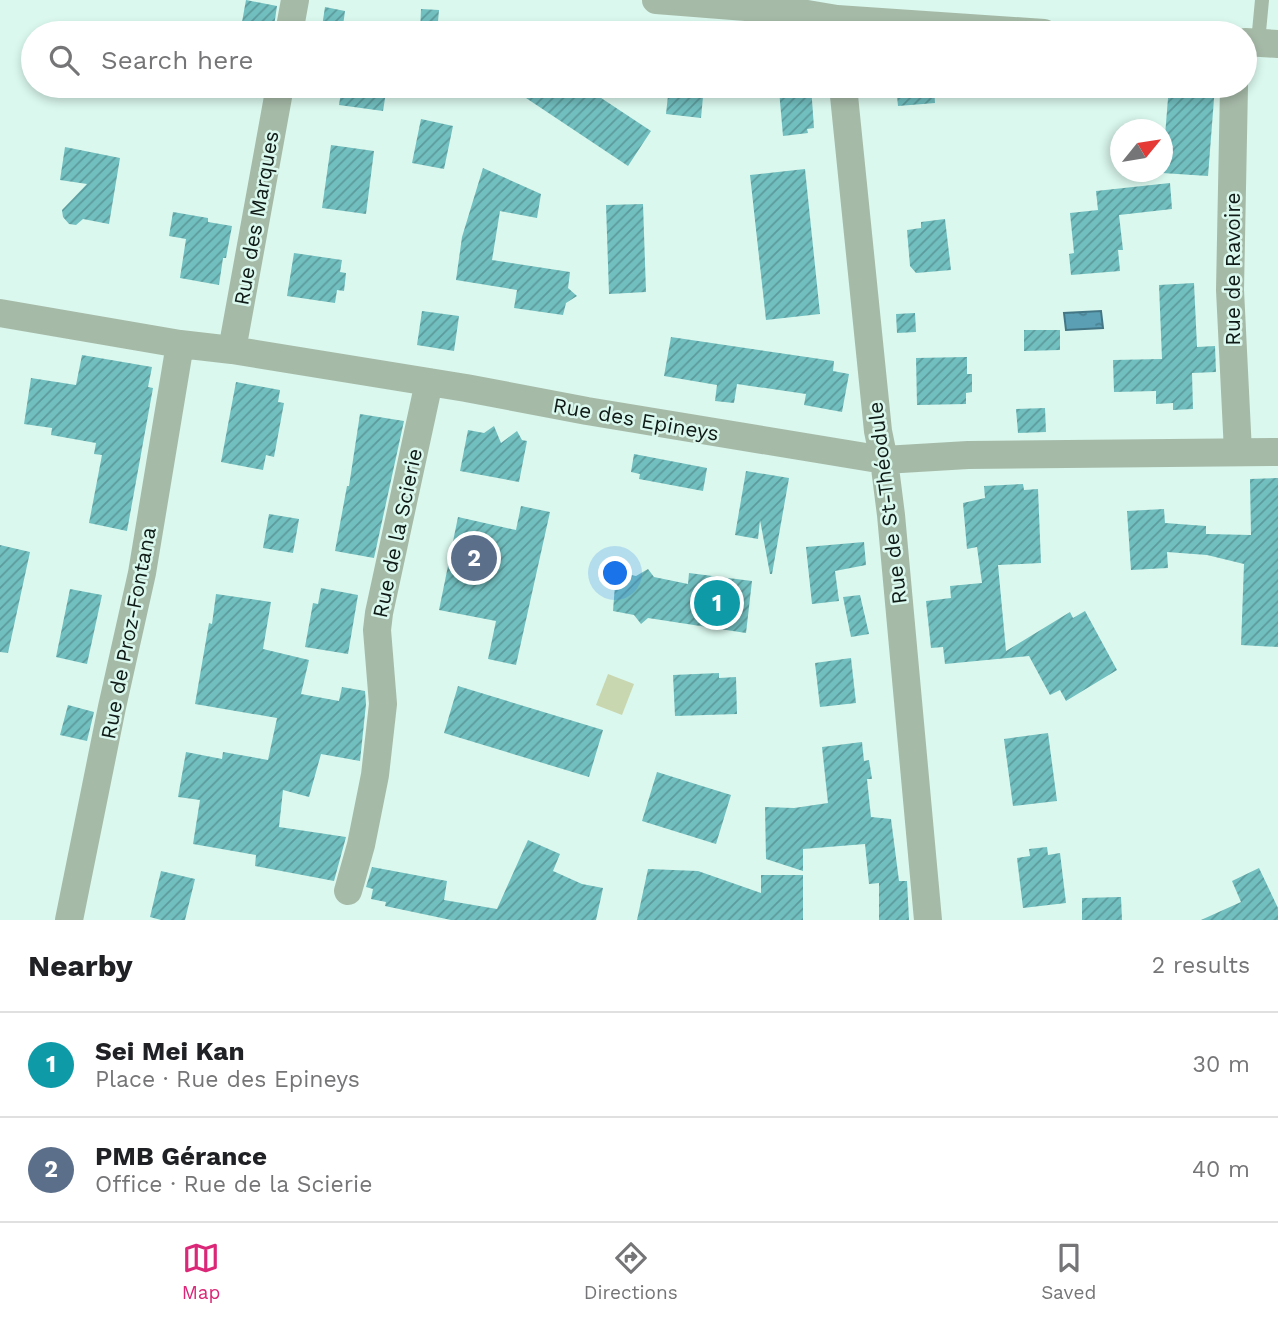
<!DOCTYPE html>
<html lang="en">
<head>
<meta charset="utf-8">
<style>
  body { margin:0; font-family:"Work Sans",sans-serif; background:#f2f2f2; color:#202124 }
  .compass { position:absolute; left:1110px; top:119px; width:63px; height:63px; border-radius:50%; background:#fff; box-shadow:0 4px 10px #0003; rotate:60deg }
  .you { position:absolute; left:616px; top:574px; width:24px; height:24px; margin:-18px; border:5px solid #fff; border-radius:50%; background:#1a73e8; box-shadow:0 0 0 10px #1a73e833 }
  .badge { display:grid; place-items:center; width:46px; height:46px; border-radius:50%; background:#db2777; color:#fff; font-size:23px; font-weight:700 }
  .pin { position:absolute; translate:-50% -50%; border:4px solid #fff; box-shadow:0 2px 7px #0006 }
  .list { margin:0; padding:0; list-style:none }
  h2 { display:flex; justify-content:space-between; align-items:center; height:91px; margin:0; padding:0 28px; font-size:30px }
  h2 small { font-size:23px; font-weight:400; color:#757577 }
  .list li { display:grid; grid-template-columns:46px 1fr auto; gap:21px; align-items:center; box-sizing:border-box; height:105px; padding:0 28px; border-top:2px solid #e0e0e0 }
  .list b { display:block; font-size:26px; white-space:nowrap }
  .list p { margin:0; font-size:23px; white-space:nowrap; color:#757577 }
  .list em { font-size:23px; font-style:normal; color:#757577 }
  .icon { flex:none; width:38px; height:38px; fill:none; stroke:currentColor; stroke-width:2; stroke-linecap:round; stroke-linejoin:round }
  .map { position:relative; flex:none; width:1278px; height:920px; overflow:hidden }
  .search { position:absolute; background:#fff; box-shadow:0 4px 10px #0003; left:21px; right:21px; top:21px; height:77px; display:flex; align-items:center; gap:18px; box-sizing:border-box; padding:0 24px; border-radius:38px; color:#757577; font-size:26px }
  .sheet { height:301px; background:#fff }
  nav { display:flex; justify-content:space-around; align-items:center; box-sizing:border-box; height:98px; border-top:2px solid #e0e0e0; background:#fff; font-size:19px; color:#757577 }
  nav a { display:grid; justify-items:center; gap:4px }
  nav .on { color:#db2777 }
  .map>svg:first-child { display:block }
  .green { fill:#c9d7b0 }
  .water { fill:url(#water-ripples); stroke:#447785; stroke-width:2 }
  .building { fill:url(#building-hatch) }
  .lines { fill:none; stroke-linecap:round; stroke-linejoin:round }
  .lane { stroke:#a6baa8; stroke-width:14 }
  .street { stroke:#a6baa8; stroke-width:28 }
  .labels { text-anchor:middle; dominant-baseline:central; stroke-width:5; stroke-linejoin:round; paint-order:stroke }
  .street-label { font-size:21px; fill:#0f1916; stroke:#daf8ee }
</style>
</head>
<body>
<div class="map">
<svg width="1278" height="920" viewBox="0 0 1278 920">
  <defs>
    <pattern id="water-ripples" width="26" height="14" patternUnits="userSpaceOnUse" patternTransform="scale(1.75)"><rect width="26" height="14" fill="#5b9fb5"/><path d="M2 4q2-2 4 0t4 0M15 11q2-2 4 0t4 0" fill="none" stroke="#4a8192"/></pattern>
    <pattern id="building-hatch" width="6" height="6" patternUnits="userSpaceOnUse" patternTransform="scale(1.75)"><rect width="6" height="6" fill="#72bfc0"/><path d="M-1 1l2-2M0 6l6-6M5 7l2-2" fill="none" stroke="#5c9a9b"/></pattern>
  </defs>
  <rect width="100%" height="100%" fill="#daf8ee"/>
  <!-- green -->
  <path class="green" d="M 608,674 L 634,684 L 622,715 L 596,705 Z"/>
  <!-- water -->
  <path class="water" d="M 1101,311 L 1103,328 L 1066,330 L 1064,313 Z"/>
  <!-- building -->
  <path class="building" d="M 246,0 L 277,6 L 273,33 L 240,33 Z
    M 325,7 L 345,11 L 342,33 L 321,33 Z
    M 421,9 L 439,10 L 437,33 L 420,33 Z
    M 342,86 L 387,86 L 383,111 L 339,105 Z
    M 508,86 L 583,86 L 651,131 L 628,166 Z
    M 669,86 L 704,86 L 701,118 L 666,114 Z
    M 791,86 L 811,86 L 814,128 L 807,129 L 808,133 L 783,136 L 779,90 L 791,89 Z
    M 896,86 L 934,86 L 935,103 L 898,106 Z
    M 1169,86 L 1215,86 L 1208,176 L 1162,173 Z
    M 421,119 L 453,126 L 444,169 L 412,163 Z
    M 331,145 L 374,151 L 366,214 L 322,208 Z
    M 65,147 L 120,158 L 109,224 L 83,219 L 76,225 L 69,224 L 63,217 L 62,210 L 87,184 L 60,180 Z
    M 483,168 L 541,194 L 537,218 L 500,211 L 492,260 L 570,272 L 568,288 L 577,296 L 566,303 L 563,315 L 514,308 L 517,290 L 456,280 L 462,237 Z
    M 805,169 L 820,314 L 766,320 L 750,175 Z
    M 1170,183 L 1172,209 L 1119,215 L 1123,250 L 1118,250 L 1120,271 L 1071,275 L 1069,254 L 1074,253 L 1070,213 L 1098,210 L 1096,191 Z
    M 643,204 L 646,292 L 609,294 L 606,205 Z
    M 173,212 L 208,218 L 208,222 L 232,226 L 226,258 L 223,258 L 219,285 L 180,278 L 186,239 L 169,236 Z
    M 945,219 L 951,270 L 916,273 L 910,266 L 907,230 L 921,228 L 921,222 Z
    M 294,253 L 342,260 L 340,272 L 346,273 L 344,291 L 337,290 L 335,303 L 287,296 Z
    M 1194,283 L 1197,347 L 1215,346 L 1216,372 L 1192,373 L 1193,409 L 1173,410 L 1173,403 L 1156,404 L 1156,391 L 1114,392 L 1113,360 L 1162,359 L 1159,285 Z
    M 422,311 L 459,316 L 454,351 L 417,345 Z
    M 915,313 L 916,332 L 897,333 L 896,314 Z
    M 1024,330 L 1060,330 L 1060,350 L 1024,351 Z
    M 671,337 L 834,361 L 833,371 L 849,374 L 842,412 L 804,405 L 806,394 L 737,384 L 734,403 L 715,401 L 717,385 L 664,376 Z
    M 82,355 L 152,367 L 148,387 L 153,388 L 127,531 L 89,523 L 102,455 L 94,454 L 96,443 L 51,435 L 52,428 L 24,424 L 31,378 L 76,385 Z
    M 967,357 L 967,374 L 972,374 L 972,392 L 966,393 L 966,404 L 917,405 L 916,358 Z
    M 236,382 L 280,390 L 278,402 L 284,403 L 274,457 L 266,455 L 263,470 L 221,462 Z
    M 1045,408 L 1046,432 L 1018,433 L 1016,409 Z
    M 360,414 L 404,421 L 374,558 L 335,551 L 347,486 L 349,486 Z
    M 494,426 L 501,443 L 517,431 L 522,440 L 527,441 L 519,482 L 460,471 L 468,430 L 484,433 Z
    M 634,454 L 707,468 L 703,491 L 639,479 L 640,474 L 631,472 Z
    M 746,471 L 789,478 L 772,574 L 770,574 L 760,520 L 758,539 L 735,535 Z
    M 1278,478 L 1278,647 L 1241,645 L 1244,564 L 1207,555 L 1167,552 L 1168,568 L 1131,570 L 1127,511 L 1164,509 L 1165,523 L 1206,526 L 1206,534 L 1251,535 L 1250,479 Z
    M 1023,484 L 1024,490 L 1038,489 L 1041,563 L 998,565 L 1006,651 L 1070,612 L 1073,618 L 1085,611 L 1117,670 L 1066,701 L 1060,690 L 1050,695 L 1029,656 L 945,664 L 943,647 L 931,648 L 926,601 L 951,598 L 950,586 L 982,583 L 977,547 L 967,549 L 963,503 L 985,498 L 984,486 Z
    M 521,506 L 550,512 L 516,665 L 488,659 L 496,621 L 439,610 L 458,517 L 516,530 Z
    M 269,514 L 299,519 L 293,553 L 263,548 Z
    M 864,542 L 866,565 L 835,571 L 839,601 L 812,604 L 806,547 Z
    M 0,545 L 30,552 L 8,653 L 0,652 Z
    M 648,569 L 654,577 L 688,584 L 689,573 L 752,581 L 746,633 L 648,618 L 641,624 L 634,615 L 613,611 L 616,572 L 636,576 Z
    M 321,588 L 358,595 L 348,654 L 305,647 L 313,603 L 318,604 Z
    M 70,589 L 102,595 L 87,664 L 56,657 Z
    M 216,594 L 271,602 L 263,649 L 309,660 L 301,694 L 339,701 L 342,687 L 365,691 L 366,704 L 360,761 L 321,754 L 309,797 L 283,790 L 279,827 L 346,837 L 334,881 L 255,866 L 256,855 L 193,844 L 200,800 L 178,797 L 186,752 L 222,759 L 223,752 L 268,760 L 277,718 L 195,704 L 209,623 L 212,624 Z
    M 860,595 L 869,634 L 851,637 L 843,597 Z
    M 851,658 L 856,703 L 820,707 L 815,663 Z
    M 719,673 L 719,678 L 736,677 L 737,714 L 675,716 L 673,675 Z
    M 458,686 L 603,730 L 589,777 L 444,733 Z
    M 68,705 L 94,712 L 87,741 L 60,735 Z
    M 1048,733 L 1057,801 L 1013,806 L 1004,739 Z
    M 862,742 L 864,761 L 869,760 L 872,779 L 867,779 L 871,817 L 891,819 L 899,881 L 907,881 L 909,920 L 879,920 L 879,883 L 869,884 L 865,844 L 803,849 L 803,871 L 766,859 L 765,807 L 794,808 L 828,803 L 822,747 Z
    M 657,772 L 731,795 L 716,844 L 642,821 Z
    M 528,840 L 560,854 L 553,871 L 582,884 L 603,888 L 596,920 L 451,920 L 385,906 L 386,902 L 371,899 L 373,889 L 366,887 L 372,867 L 447,881 L 444,900 L 497,909 Z
    M 1047,847 L 1048,855 L 1060,853 L 1066,903 L 1023,908 L 1017,858 L 1030,856 L 1029,849 Z
    M 1259,868 L 1278,908 L 1278,920 L 1201,920 L 1241,902 L 1232,881 Z
    M 648,869 L 698,871 L 761,893 L 761,875 L 803,875 L 803,920 L 637,920 Z
    M 161,871 L 195,879 L 185,920 L 161,920 L 150,917 Z
    M 1121,897 L 1122,920 L 1082,920 L 1082,898 Z"/>
  <g class="lines">
    <!-- lane -->
    <path class="lane" d="M 1258,42 L 1262,0"/>
    <!-- street -->
    <path class="street" d="M 656,0 L 783,10 L 837,19 L 1044,33
      M 289,33 L 295,0
      M 1245,42 L 1278,44
      M 843,86 L 878,431 L 884,460 L 891,515 L 928,920
      M 1234,86 L 1230,290 L 1238,452
      M 0,313 L 180,344 L 232,350 L 466,388 L 587,411 L 884,460 L 968,455 L 1278,452
      M 232,350 L 280,86
      M 348,891 L 361,845 L 375,775 L 383,704 L 377,630 L 379,613 L 429,382
      M 69,920 L 112,707 L 142,573 L 180,344"/>
  </g>
  <g class="labels">
    <!-- street labels -->
    <g class="street-label">
      <text transform="translate(256 218) rotate(-80)">Rue des Marques</text>
      <text transform="translate(1232 269) rotate(-90)">Rue de Ravoire</text>
      <text transform="translate(636 419) rotate(10)">Rue des Epineys</text>
      <text transform="translate(887 503) rotate(-97)">Rue de St-Théodule</text>
      <text transform="translate(397 533) rotate(-78)">Rue de la Scierie</text>
      <text transform="translate(128 633) rotate(-79)">Rue de Proz-Fontana</text>
    </g>
  </g>
</svg>
<svg class="compass" viewBox="-18 -18 36 36"><path d="M0-13l5 13h-10z" fill="#e53935"/><path d="M0 13l5-13h-10z" fill="#757577"/></svg>
<div class="you"></div>
<div class="pin badge" style="left:717px;top:603px;background:#0f9aa8">1</div>
<div class="pin badge" style="left:474px;top:558px;background:#5c6f8a">2</div>
<div class="search"><svg class="icon" aria-label="search" viewBox="0 0 24 24"><circle cx="10" cy="10" r="6"/><path d="M15 15l6 6"/></svg>Search here</div>
</div>
<section class="sheet">
<h2>Nearby<small>2 results</small></h2>
<ul class="list">
<li><span class="badge" style="background:#0f9aa8">1</span><div><b>Sei Mei Kan</b><p>Place · Rue des Epineys</p></div><em>30 m</em></li>
<li><span class="badge" style="background:#5c6f8a">2</span><div><b>PMB Gérance</b><p>Office · Rue de la Scierie</p></div><em>40 m</em></li>
</ul>
</section>
<nav>
<a class="on"><svg class="icon" aria-label="map" viewBox="0 0 24 24"><path d="M3 6l6-2 6 2 6-2v14l-6 2-6-2-6 2zM9 4v14M15 6v14"/></svg>Map</a>
<a><svg class="icon" aria-label="directions" viewBox="0 0 24 24"><path d="M12 3l9 9-9 9-9-9zM9 14v-3h6M13 9l2 2-2 2"/></svg>Directions</a>
<a><svg class="icon" aria-label="saved" viewBox="0 0 24 24"><path d="M7 4h10v16l-5-4-5 4z"/></svg>Saved</a>
</nav>
</body>
</html>
